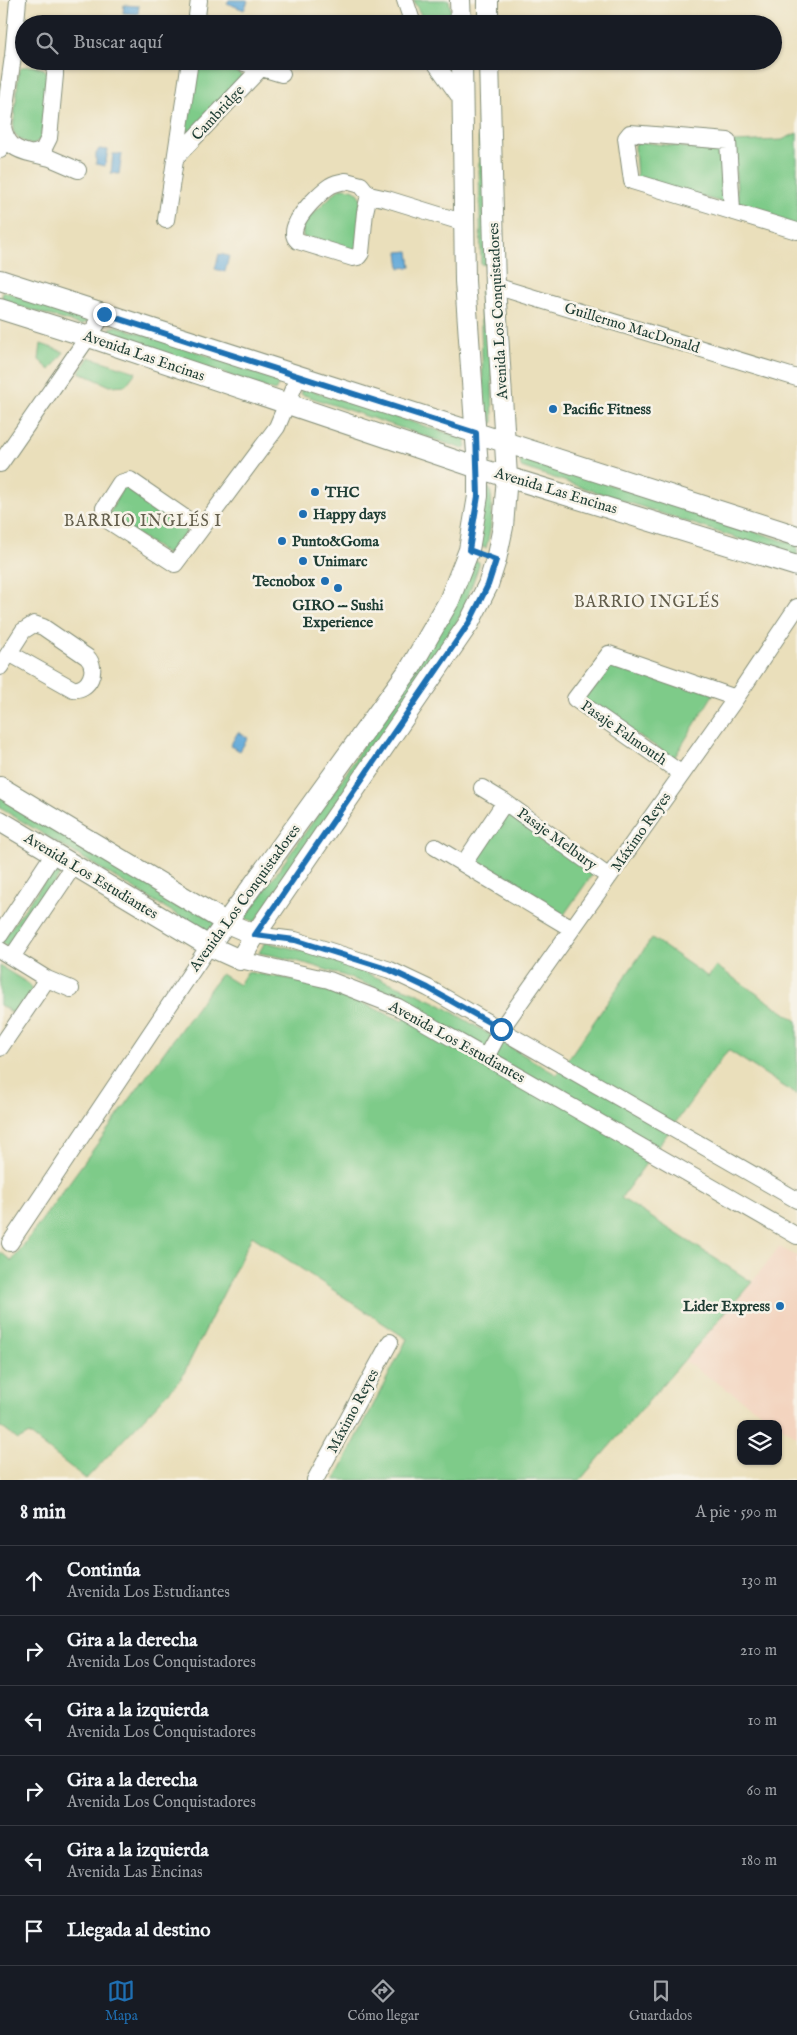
<!DOCTYPE html>
<html lang="es">
<head>
<meta charset="utf-8">
<style>
  body { margin:0; font-family:"IM FELL English",serif; background:#242831; color:#f1f3f6 }
  .controls { position:absolute; right:15px; bottom:15px; display:grid; overflow:hidden; border-radius:10px; box-shadow:0 1px 4px #0004 }
  .controls button { width:45px; height:45px; display:grid; place-items:center; padding:0; border:0; border-bottom:1px solid #363941; background:#171b24; color:#f1f3f6; font:25px sans-serif }
  .stop { position:absolute; width:15px; height:15px; margin:-11px; border:4px solid #1f6fb2; border-radius:50%; background:#fff }
  .stop.end { background:#1f6fb2; border-color:#fff; box-shadow:0 1px 5px #0008 }
  .list { margin:0; padding:0; list-style:none }
  h2 { display:flex; justify-content:space-between; align-items:center; height:65px; margin:0; padding:0 20px; font-size:21px }
  h2 small { font-size:16px; font-weight:400; color:#9ea1a6 }
  .list li { display:grid; grid-template-columns:32px 1fr auto; gap:15px; align-items:center; box-sizing:border-box; height:70px; padding:0 20px; border-top:1px solid #363941 }
  .list b { display:block; font-size:19px; white-space:nowrap }
  .list p { margin:0; font-size:16px; white-space:nowrap; color:#9ea1a6 }
  .list em { font-size:16px; font-style:normal; color:#9ea1a6 }
  .icon { flex:none; width:28px; height:28px; fill:none; stroke:currentColor; stroke-width:2; stroke-linecap:round; stroke-linejoin:round }
  .map { position:relative; flex:none; width:797px; height:1480px; overflow:hidden }
  .search { position:absolute; background:#171b24; box-shadow:0 1px 4px #0004; left:15px; right:15px; top:15px; height:55px; display:flex; align-items:center; gap:12px; box-sizing:border-box; padding:0 18px; border-radius:28px; color:#9ea1a6; font-size:19px }
  .sheet { height:485px; background:#171b24 }
  nav { display:flex; justify-content:space-around; align-items:center; box-sizing:border-box; height:70px; border-top:1px solid #363941; background:#171b24; font-size:14px; color:#9ea1a6 }
  nav a { display:grid; justify-items:center; gap:2px }
  nav .on { color:#1f6fb2 }
  .map>svg:first-child { display:block }
  .built { fill:#f3d4bf }
  .green { fill:#7ecb89; stroke:#4e845e }
  .water { fill:#61a8d8; stroke:#407286 }
  .lines { fill:none; stroke-linecap:round; stroke-linejoin:round }
  .minor-casing { stroke:#848e78; stroke-width:18 }
  .tertiary-casing { stroke:#848e78; stroke-width:22 }
  .minor { stroke:#fff; stroke-width:16 }
  .tertiary { stroke:#fff; stroke-width:20 }
  .route { stroke:#1f6fb2; stroke-width:6 }
  .poi-dot { fill:#1f6fb2; stroke:#f7f3e8; stroke-width:2 }
  .labels { text-anchor:middle; dominant-baseline:central; stroke-width:5; stroke-linejoin:round; paint-order:stroke }
  .street-label { font-size:15px; fill:#1f3d34; stroke:#f7f3e8 }
  .poi-label { font-size:15px; font-weight:bold; fill:#1f3d34; stroke:#f7f3e8; text-anchor:start }
  .neighbourhood-label { font-size:16px; letter-spacing:1px; fill:#635e4c; stroke:#f7f3e8 }
</style>
</head>
<body>
<div class="map">
<svg width="797" height="1480" viewBox="0 0 797 1480">
  <rect width="100%" height="100%" fill="#f7f3e8"/>
  <filter id="ink" filterUnits="userSpaceOnUse"><feTurbulence type="fractalNoise" baseFrequency=".02" numOctaves="2"/><feDisplacementMap in="SourceGraphic" scale="10" xChannelSelector="R" yChannelSelector="G"/><feConvolveMatrix kernelMatrix="1 2 1 2 8 2 1 2 1" color-interpolation-filters="sRGB"/></filter>
  <filter id="wash" filterUnits="userSpaceOnUse"><feTurbulence type="fractalNoise" baseFrequency=".0096" numOctaves="4" result="noise"/><feDisplacementMap in="SourceGraphic" scale="20" xChannelSelector="R" yChannelSelector="G"/><feGaussianBlur stdDeviation="1.12" result="paint"/><feColorMatrix in="noise" values="0 0 0 0 0 0 0 0 0 0 0 0 0 0 0 0 0 1.4 0 .05"/><feComposite in="paint" operator="in"/></filter>
  <g filter="url(#wash)">
    <rect width="100%" height="100%" fill="#eadfbb"/>
    <!-- built -->
    <path class="built" d="M 779,1247 L 797,1256 L 797,1437 L 685,1361 L 752,1282 Z"/>
    <!-- green -->
    <path class="green" d="M 413,0 L 449,0 L 453,24 L 426,24 Z
      M 196,61 L 211,61 L 240,74 L 243,78 L 190,133 L 185,130 Z
      M 477,61 L 489,61 L 491,266 L 481,264 Z
      M 32,66 L 44,69 L 49,76 L 41,139 L 32,145 C 23,142 18,139 13,131 L 19,70 L 23,67 Z
      M 797,133 L 797,228 L 739,211 L 733,142 L 782,140 Z
      M 641,142 L 723,152 L 728,204 L 637,179 L 635,145 Z
      M 340,188 C 349,188 357,188 361,198 L 358,247 L 352,253 L 303,237 L 302,224 Z
      M 3,291 L 87,318 L 87,322 L 81,325 L 4,302 L 2,297 Z
      M 480,292 L 490,294 L 493,423 L 487,427 L 484,418 Z
      M 117,326 L 186,348 L 274,380 L 279,384 L 275,391 L 112,335 L 110,328 Z
      M 41,344 L 64,352 L 50,370 L 39,360 Z
      M 89,357 L 136,372 L 126,385 L 110,386 L 79,372 Z
      M 301,387 L 466,439 L 466,447 L 463,449 L 457,447 L 301,394 Z
      M 524,457 L 797,545 L 797,558 L 521,467 L 520,461 Z
      M 129,485 L 185,524 L 186,533 L 168,555 L 109,515 L 123,486 Z
      M 486,487 L 490,489 C 494,511 491,528 486,548 L 475,545 Z
      M 474,560 L 479,562 L 479,565 L 463,610 L 449,638 L 255,922 L 245,918 L 342,780 Z
      M 612,660 L 714,693 L 674,758 L 586,702 L 583,696 Z
      M 0,795 L 216,922 L 209,934 L 0,808 Z
      M 504,810 L 594,872 L 563,916 L 471,862 Z
      M 57,864 L 64,869 L 12,945 L 8,947 L 2,943 L 3,939 Z
      M 652,938 L 708,977 L 716,966 L 797,1021 L 797,1095 L 728,1050 L 621,1198 L 752,1282 L 580,1480 L 335,1480 L 407,1339 L 252,1236 L 181,1379 L 86,1479 L 29,1434 L 18,1440 L 0,1426 L 0,1252 L 12,1261 L 221,974 L 239,985 L 247,972 L 296,980 L 335,991 L 403,1021 L 413,1005 C 373,984 305,960 259,953 L 265,942 L 320,955 L 416,993 L 439,1004 L 557,1075 Z
      M 0,966 L 29,984 L 32,992 L 16,1015 L 0,1005 Z"/>
    <!-- water -->
    <path class="water" d="M 229,0 L 246,0 L 248,1 L 244,10 L 227,3 Z
      M 124,5 L 139,6 L 138,14 L 123,13 Z
      M 99,149 L 108,150 L 105,166 L 96,164 L 96,154 Z
      M 113,154 L 122,154 L 119,174 L 111,173 Z
      M 409,251 L 411,267 L 400,268 L 398,252 Z
      M 219,254 L 229,256 L 225,272 L 215,269 Z
      M 238,732 L 248,738 L 240,751 L 230,746 Z"/>
  </g>
  <g filter="url(#ink)">
    <g class="lines">
      <defs>
        <path id="minor" d="M 405,0 L 413,24
          M 196,24 L 199,0
          M 238,61 L 282,74
          M 434,61 L 464,103
          M 3,127 C 7,145 15,150 33,154 L 43,150 L 49,138 L 55,75 L 55,68 L 47,61
          M 0,150 L 13,56 L 18,0
          M 33,154 L 50,158 L 78,170
          M 176,157 L 260,69
          M 346,181 L 361,185 L 369,195 L 365,212 L 361,253 L 358,257 L 353,258 L 298,241 C 282,228 319,193 330,186 C 335,183 340,182 346,181 Z
          M 369,195 L 387,199 L 465,223
          M 732,211 L 728,141 L 630,133 L 626,138 L 632,181 C 687,198 742,214 797,231
          M 166,220 L 190,61
          M 495,286 L 797,378
          M 0,464 L 104,314
          M 201,529 L 130,480 L 120,483 L 104,508 L 104,518 L 175,564 L 277,427 L 298,377
          M 0,667 L 23,631 L 34,624 L 43,627 L 87,657 C 99,669 89,691 73,689 L 9,653
          M 682,774 L 575,699 L 609,654 L 736,698
          M 482,788 L 505,802 L 609,877
          M 435,847 L 572,929
          M 464,863 L 505,802
          M 0,935 L 54,853
          M 255,935 L 295,940 L 390,970 L 428,988 L 797,1200
          M 0,950 L 47,979 L 71,989
          M 12,957 L 74,865
          M 240,960 L 329,980 L 398,1007 L 797,1236
          M 0,1048 L 47,979
          M 486,1057 L 501,1029 L 736,698 L 797,607
          M 10,1243 L 209,946
          M 315,1480 L 390,1342"/>
        <path id="tertiary" d="M 460,0 L 461,24
          M 488,0 L 488,24
          M 0,280 L 797,536
          M 0,309 L 89,337 L 478,468 L 797,566
          M 0,787 L 227,923 L 255,935
          M 0,821 L 209,946 L 240,960 L 255,935 L 469,623 L 488,585 L 496,560 L 503,527 L 507,476 L 495,286 L 489,61
          M 209,946 L 411,667 L 449,601 L 469,550 L 478,496 L 478,468 L 465,281 L 462,61"/>
      </defs>
      <!-- minor casing -->
      <use href="#minor" class="minor-casing"/>
      <!-- tertiary casing -->
      <use href="#tertiary" class="tertiary-casing"/>
      <!-- minor -->
      <use href="#minor" class="minor"/>
      <!-- tertiary -->
      <use href="#tertiary" class="tertiary"/>
    </g>
  </g>
  <g class="lines" filter="url(#ink)">
    <!-- route -->
    <path class="route" d="M 104,314 L 476,433 L 478,496 L 469,550 L 496,560 L 488,585 L 469,623 L 255,935 L 295,940 L 390,970 L 428,988 L 501,1029"/>
  </g>
  <!-- markers -->
  <g class="poi-dot">
    <circle cx="553" cy="409" r="5"/>
    <circle cx="315" cy="492" r="5"/>
    <circle cx="303" cy="514" r="5"/>
    <circle cx="282" cy="541" r="5"/>
    <circle cx="303" cy="561" r="5"/>
    <circle cx="325" cy="581" r="5"/>
    <circle cx="338" cy="588" r="5"/>
    <circle cx="780" cy="1306" r="5"/>
  </g>
  <g class="labels">
    <!-- street labels -->
    <g class="street-label">
      <text transform="translate(218 113) rotate(-47)">Cambridge</text>
      <text transform="translate(498 311) rotate(-93)">Avenida Los Conquistadores</text>
      <text transform="translate(632 328) rotate(17)">Guillermo MacDonald</text>
      <text transform="translate(144 356) rotate(19)">Avenida Las Encinas</text>
      <text transform="translate(556 491) rotate(17)">Avenida Las Encinas</text>
      <text transform="translate(624 733) rotate(35)">Pasaje Falmouth</text>
      <text transform="translate(641 832) rotate(-55)">Máximo Reyes</text>
      <text transform="translate(557 839) rotate(36)">Pasaje Melbury</text>
      <text transform="translate(91 876) rotate(31)">Avenida Los Estudiantes</text>
      <text transform="translate(245 898) rotate(-54)">Avenida Los Conquistadores</text>
      <text transform="translate(457 1042) rotate(29)">Avenida Los Estudiantes</text>
      <text transform="translate(353 1411) rotate(-62)">Máximo Reyes</text>
    </g>
    <!-- poi labels -->
    <g class="poi-label">
      <text x="563" y="409">Pacific Fitness</text>
      <text x="325" y="492">THC</text>
      <text x="313" y="514">Happy days</text>
      <text x="292" y="541">Punto&amp;Goma</text>
      <text x="313" y="561">Unimarc</text>
      <text x="315" y="581" text-anchor="end">Tecnobox</text>
      <text x="338" y="605" text-anchor="middle">GIRO — Sushi<tspan x="338" dy="17">Experience</tspan></text>
      <text x="770" y="1306" text-anchor="end">Lider Express</text>
    </g>
    <!-- neighbourhood labels -->
    <g class="neighbourhood-label">
      <text x="143" y="522">BARRIO INGLÉS I</text>
      <text x="647" y="603">BARRIO INGLÉS</text>
    </g>
  </g>
</svg>
<div class="controls">
<button><svg class="icon" aria-label="layers" viewBox="0 0 24 24"><path d="M12 4l9 5-9 5-9-5zM3 14l9 5 9-5"/></svg></button>
</div>
<div class="stop" style="left:501px;top:1029px"></div>
<div class="stop end" style="left:104px;top:314px"></div>
<div class="search"><svg class="icon" aria-label="search" viewBox="0 0 24 24"><circle cx="10" cy="10" r="6"/><path d="M15 15l6 6"/></svg>Buscar aquí</div>
</div>
<section class="sheet">
<h2>8 min<small>A pie · 590 m</small></h2>
<ul class="list">
<li><svg class="icon" aria-label="ahead" viewBox="0 0 24 24"><path d="M12 20V5M6 11l6-6 6 6"/></svg><div><b>Continúa</b><p>Avenida Los Estudiantes</p></div><em>130 m</em></li>
<li><svg class="icon" aria-label="right" viewBox="0 0 24 24"><path d="M7 20v-9h11M14 6l5 5-5 5"/></svg><div><b>Gira a la derecha</b><p>Avenida Los Conquistadores</p></div><em>210 m</em></li>
<li><svg class="icon" aria-label="left" viewBox="0 0 24 24"><path d="M17 20v-9H6M10 6l-5 5 5 5"/></svg><div><b>Gira a la izquierda</b><p>Avenida Los Conquistadores</p></div><em>10 m</em></li>
<li><svg class="icon" aria-label="right" viewBox="0 0 24 24"><path d="M7 20v-9h11M14 6l5 5-5 5"/></svg><div><b>Gira a la derecha</b><p>Avenida Los Conquistadores</p></div><em>60 m</em></li>
<li><svg class="icon" aria-label="left" viewBox="0 0 24 24"><path d="M17 20v-9H6M10 6l-5 5 5 5"/></svg><div><b>Gira a la izquierda</b><p>Avenida Las Encinas</p></div><em>180 m</em></li>
<li><svg class="icon" aria-label="arrive" viewBox="0 0 24 24"><path d="M6 21V4h12l-3 4 3 4H6"/></svg><div><b>Llegada al destino</b></div></li>
</ul>
</section>
<nav>
<a class="on"><svg class="icon" aria-label="map" viewBox="0 0 24 24"><path d="M3 6l6-2 6 2 6-2v14l-6 2-6-2-6 2zM9 4v14M15 6v14"/></svg>Mapa</a>
<a><svg class="icon" aria-label="directions" viewBox="0 0 24 24"><path d="M12 3l9 9-9 9-9-9zM9 14v-3h6M13 9l2 2-2 2"/></svg>Cómo llegar</a>
<a><svg class="icon" aria-label="saved" viewBox="0 0 24 24"><path d="M7 4h10v16l-5-4-5 4z"/></svg>Guardados</a>
</nav>
</body>
</html>
